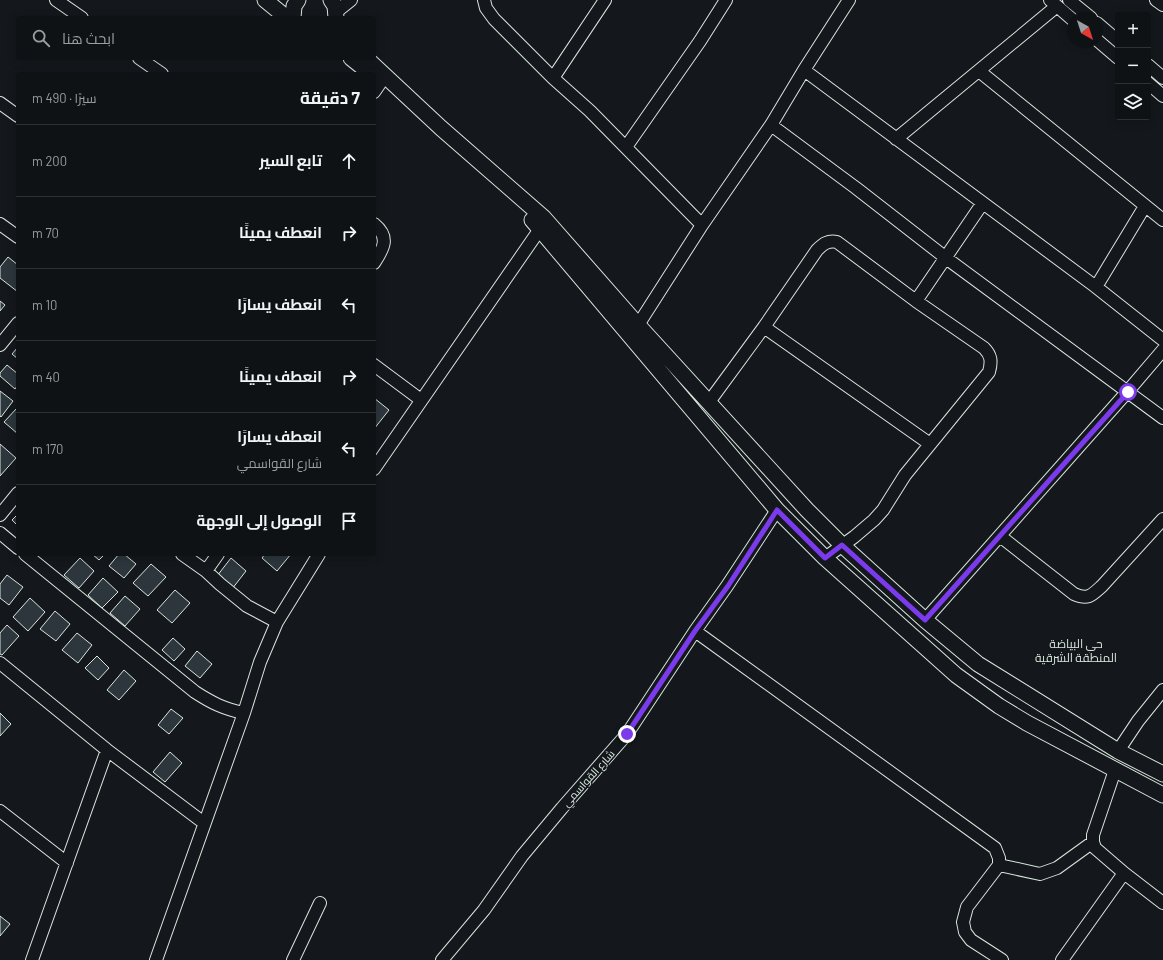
<!DOCTYPE html>
<html lang="ar">
<head>
<meta charset="utf-8">
<style>
  body { margin:0; font-family:Barlow,Cairo,sans-serif; background:#1d2022; color:#f1f3f6; direction:rtl }
  .controls { position:absolute; right:12px; top:12px; display:grid; overflow:hidden; border-radius:4px; box-shadow:0 2px 10px #0003 }
  .controls button { width:36px; height:36px; display:grid; place-items:center; padding:0; border:0; border-bottom:1px solid #2f3234; background:#0f1215; color:#f1f3f6; font:20px sans-serif }
  .compass { position:absolute; left:1067px; top:12px; width:36px; height:36px; border-radius:50%; background:#0f1215; box-shadow:0 2px 10px #0003; rotate:141deg }
  .stop { position:absolute; width:12px; height:12px; margin:-9px; border:3px solid #7c3aed; border-radius:50%; background:#fff }
  .stop.end { background:#7c3aed; border-color:#fff; box-shadow:0 1px 4px #0008 }
  .list { margin:0; padding:0; list-style:none }
  h2 { display:flex; justify-content:space-between; align-items:center; height:52px; margin:0; padding:0 16px; font-size:17px }
  h2 small { font-size:13px; font-weight:400; color:#9b9ea0 }
  .list li { display:grid; grid-template-columns:26px 1fr auto; gap:12px; align-items:center; box-sizing:border-box; height:72px; padding:0 16px; border-top:1px solid #2f3234 }
  .list b { display:block; font-size:15px; white-space:nowrap }
  .list p { margin:0; font-size:13px; white-space:nowrap; color:#9b9ea0 }
  .list em { font-size:13px; font-style:normal; color:#9b9ea0 }
  .icon { flex:none; width:22px; height:22px; fill:none; stroke:currentColor; stroke-width:2; stroke-linecap:round; stroke-linejoin:round }
  .map { position:relative; flex:none; width:1163px; height:960px; overflow:hidden; direction:ltr }
  .search { position:absolute; background:#0f1215; box-shadow:0 2px 10px #0003; left:16px; top:16px; width:360px; height:44px; display:flex; align-items:center; gap:10px; box-sizing:border-box; padding:0 14px; border-radius:4px; color:#9b9ea0; font-size:15px }
  .panel { position:absolute; background:#0f1215; box-shadow:0 2px 10px #0003; left:16px; top:72px; width:360px; height:484px; border-radius:4px; direction:rtl }
  .map>svg:first-child { display:block }
  .building { fill:#2c363c; stroke:#d8e6dc }
  .lines { fill:none; stroke-linecap:round; stroke-linejoin:round }
  .minor-casing { stroke:#d8e6dc; stroke-width:14 }
  .major-casing { stroke:#d8e6dc; stroke-width:17 }
  .minor { stroke:#14181c; stroke-width:12 }
  .major { stroke:#14181c; stroke-width:15 }
  .route { stroke:#7c3aed; stroke-width:5 }
  .labels { text-anchor:middle; dominant-baseline:central; stroke-width:3; stroke-linejoin:round; paint-order:stroke }
  .street-label { font-size:11px; fill:#d8e6dc; stroke:#14181c }
  .neighbourhood-label { font-size:12px; fill:#d8e6dc; stroke:#14181c }
</style>
</head>
<body>
<div class="map">
<svg width="1163" height="960" viewBox="0 0 1163 960">
  <rect width="100%" height="100%" fill="#14181c"/>
  <!-- building -->
  <path class="building" d="M 8,257 L 18,265 L 18,292 L 0,278 L 0,267 Z
    M 0,301 L 5,305 L 0,311 Z
    M 18,347 L 18,359 L 12,354 Z
    M 7,365 L 18,374 L 18,385 L 15,389 L 0,376 L 0,373 Z
    M 0,391 L 13,401 L 1,417 L 0,416 Z
    M 374,398 L 389,410 L 374,429 Z
    M 17,408 L 18,409 L 18,434 L 4,422 Z
    M 0,444 L 16,458 L 0,476 Z
    M 18,514 L 18,526 L 12,520 Z
    M 92,554 L 105,554 L 99,560 Z
    M 119,554 L 124,554 L 136,564 L 124,578 L 109,566 Z
    M 265,554 L 291,554 L 277,571 L 262,558 Z
    M 80,558 L 94,571 L 79,588 L 64,575 Z
    M 231,558 L 246,571 L 232,589 L 217,576 Z
    M 151,564 L 166,577 L 148,596 L 133,583 Z
    M 7,575 L 23,587 L 9,605 L 0,598 L 0,584 Z
    M 103,578 L 118,592 L 102,608 L 88,595 Z
    M 175,590 L 190,603 L 172,623 L 157,610 Z
    M 125,596 L 140,609 L 125,626 L 110,613 Z
    M 30,598 L 45,612 L 28,631 L 13,617 Z
    M 55,611 L 70,624 L 56,641 L 40,629 Z
    M 7,625 L 19,636 L 2,655 L 0,654 L 0,633 Z
    M 77,633 L 92,645 L 78,663 L 62,650 Z
    M 173,638 L 185,649 L 174,661 L 162,650 Z
    M 197,651 L 212,664 L 200,678 L 185,666 Z
    M 97,656 L 109,668 L 98,680 L 85,668 Z
    M 124,670 L 136,681 L 119,700 L 107,690 Z
    M 171,709 L 183,718 L 169,734 L 158,725 Z
    M 0,713 L 11,724 L 0,736 Z
    M 170,752 L 182,763 L 165,782 L 153,772 Z
    M 0,916 L 10,924 L 0,936 Z"/>
  <g class="lines">
    <defs>
      <path id="minor" d="M 56,0 L 82,18
        M 484,0 L 486,8 L 494,19 L 553,78 L 590,111 L 702,225
        M 1050,0 L 1073,20
        M 1069,0 L 1091,18
        M 1156,0 L 1163,5
        M 336,12 L 351,0
        M 1097,23 L 1118,41
        M 1097,40 L 1118,58
        M 139,58 L 162,74
        M 1148,65 L 1163,78
        M 804,70 L 1096,287 L 1163,340
        M 979,71 L 1163,220
        M 553,78 L 605,0
        M 1148,83 L 1163,96
        M 374,92 L 385,76
        M 0,103 L 18,116
        M 771,125 L 856,188 L 946,258 L 1163,418
        M 896,139 L 1057,6
        M 626,147 L 700,41 L 726,0
        M 0,224 L 18,237
        M 374,224 C 390,237 384,248 374,263
        M 1096,287 L 1145,206
        M 916,301 L 982,204
        M 638,325 L 702,225 L 771,125 L 804,70 L 849,0
        M 764,327 L 930,444
        M 0,345 L 18,323
        M 374,365 L 421,400
        M 709,402 L 764,327 L 817,250 C 823,244 828,240 837,242 L 916,301 L 984,348 C 991,355 992,361 989,372 L 905,475 L 883,510 L 874,520 L 854,537 L 825,558
        M 374,469 L 540,229 L 543,221
        M 0,515 L 18,493
        M 0,533 L 18,548
        M 1000,536 L 1074,594 C 1088,600 1091,596 1102,586 L 1163,519
        M 25,554 L 195,692 C 212,703 224,709 244,713
        M 182,554 L 206,571 L 220,584 L 247,606 L 277,622
        M 206,571 L 218,554
        M 925,620 L 1128,391 L 1163,350
        M 695,631 L 995,848 L 999,858 L 999,865 L 967,907 L 963,922 L 965,932 L 971,940 L 1002,960
        M 0,663 L 107,750 L 204,823
        M 1118,751 L 1138,721 L 1163,690
        M 1115,770 L 1093,835 L 1093,842 L 1095,848 L 1124,873 L 1163,903
        M 0,811 L 67,863
        M 999,865 L 1040,874 L 1057,868 L 1093,842
        M 32,960 L 107,750
        M 156,960 L 244,713 L 260,662 L 277,622 L 319,554
        M 293,960 L 320,903
        M 442,960 L 484,910 L 522,856 L 562,808 L 627,734 L 695,631 L 727,586 L 777,510
        M 1062,960 L 1124,873"/>
      <path id="major" d="M 265,0 L 287,18
        M 331,0 L 335,6 L 336,18
        M 293,18 L 294,6 L 298,0
        M 351,58 L 371,74
        M 366,58 L 441,128 L 544,218 L 638,325 L 807,510 L 842,545 L 925,620 L 978,664 L 1118,751 L 1163,774
        M 532,220 L 777,510 L 825,558 L 956,675 L 999,706 L 1027,723 L 1163,795"/>
    </defs>
    <!-- minor casing -->
    <use href="#minor" class="minor-casing"/>
    <!-- major casing -->
    <use href="#major" class="major-casing"/>
    <!-- minor -->
    <use href="#minor" class="minor"/>
    <!-- major -->
    <use href="#major" class="major"/>
  </g>
  <g class="lines">
    <!-- route -->
    <path class="route" d="M 627,734 L 695,631 L 728,586 L 777,510 L 825,558 L 842,545 L 925,620 L 1128,392"/>
  </g>
  <g class="labels">
    <!-- street labels -->
    <g class="street-label">
      <text transform="translate(588 778) rotate(-48)">شارع القواسمي</text>
    </g>
    <!-- neighbourhood labels -->
    <g class="neighbourhood-label">
      <text x="1076" y="643">حي البياضة<tspan x="1076" dy="14">المنطقة الشرقية</tspan></text>
    </g>
  </g>
</svg>
<div class="controls">
<button>+</button>
<button>−</button>
<button><svg class="icon" aria-label="layers" viewBox="0 0 24 24"><path d="M12 4l9 5-9 5-9-5zM3 14l9 5 9-5"/></svg></button>
</div>
<svg class="compass" viewBox="-18 -18 36 36"><path d="M0-13l5 13h-10z" fill="#e53935"/><path d="M0 13l5-13h-10z" fill="#9b9ea0"/></svg>
<div class="stop" style="left:1128px;top:392px"></div>
<div class="stop end" style="left:627px;top:734px"></div>
<div class="search"><svg class="icon" aria-label="search" viewBox="0 0 24 24"><circle cx="10" cy="10" r="6"/><path d="M15 15l6 6"/></svg>ابحث هنا</div>
<section class="panel">
<h2>7 دقيقة<small>سيرًا · 490 m</small></h2>
<ul class="list">
<li><svg class="icon" aria-label="ahead" viewBox="0 0 24 24"><path d="M12 20V5M6 11l6-6 6 6"/></svg><div><b>تابع السير</b></div><em>200 m</em></li>
<li><svg class="icon" aria-label="right" viewBox="0 0 24 24"><path d="M7 20v-9h11M14 6l5 5-5 5"/></svg><div><b>انعطف يمينًا</b></div><em>70 m</em></li>
<li><svg class="icon" aria-label="left" viewBox="0 0 24 24"><path d="M17 20v-9H6M10 6l-5 5 5 5"/></svg><div><b>انعطف يسارًا</b></div><em>10 m</em></li>
<li><svg class="icon" aria-label="right" viewBox="0 0 24 24"><path d="M7 20v-9h11M14 6l5 5-5 5"/></svg><div><b>انعطف يمينًا</b></div><em>40 m</em></li>
<li><svg class="icon" aria-label="left" viewBox="0 0 24 24"><path d="M17 20v-9H6M10 6l-5 5 5 5"/></svg><div><b>انعطف يسارًا</b><p>شارع القواسمي</p></div><em>170 m</em></li>
<li><svg class="icon" aria-label="arrive" viewBox="0 0 24 24"><path d="M6 21V4h12l-3 4 3 4H6"/></svg><div><b>الوصول إلى الوجهة</b></div></li>
</ul>
</section>
</div>
</body>
</html>
